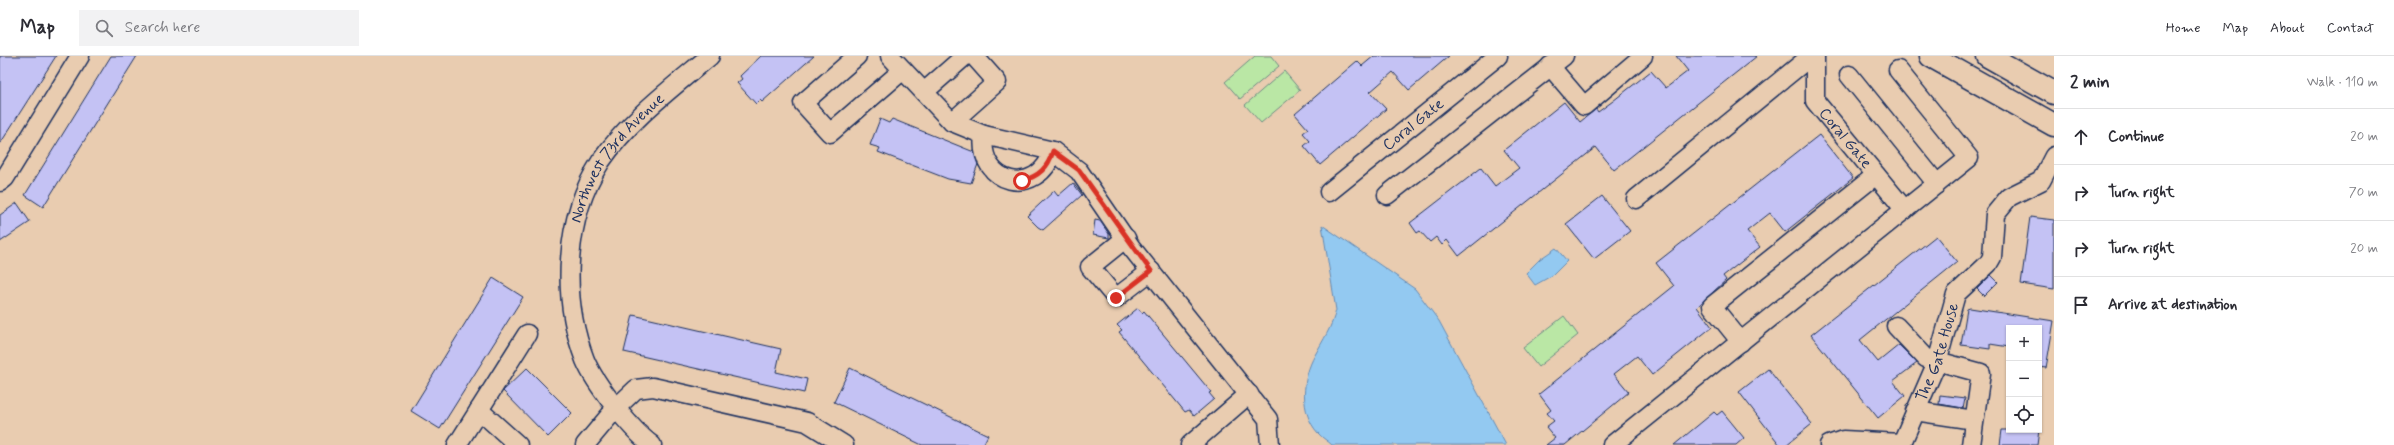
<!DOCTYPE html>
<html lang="en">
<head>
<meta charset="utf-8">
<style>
  body { margin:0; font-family:Mynerve,sans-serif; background:#f2f2f3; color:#2b2b33 }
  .controls { position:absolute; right:12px; bottom:12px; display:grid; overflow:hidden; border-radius:0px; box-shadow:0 1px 3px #0004 }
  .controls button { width:36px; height:36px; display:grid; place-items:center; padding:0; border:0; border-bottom:1px solid #e1e1e2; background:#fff; color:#2b2b33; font:20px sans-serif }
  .stop { position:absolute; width:12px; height:12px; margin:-9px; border:3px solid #d93025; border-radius:50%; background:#fff }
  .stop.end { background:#d93025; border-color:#fff; box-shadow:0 1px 4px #0008 }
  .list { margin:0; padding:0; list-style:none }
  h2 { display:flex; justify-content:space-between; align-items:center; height:52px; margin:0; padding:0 16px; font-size:17px }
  h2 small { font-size:13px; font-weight:400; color:#7c7c81 }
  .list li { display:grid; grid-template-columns:26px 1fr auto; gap:12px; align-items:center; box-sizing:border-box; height:56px; padding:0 16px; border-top:1px solid #e1e1e2 }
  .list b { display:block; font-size:15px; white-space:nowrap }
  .list em { font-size:13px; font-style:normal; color:#7c7c81 }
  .icon { flex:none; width:22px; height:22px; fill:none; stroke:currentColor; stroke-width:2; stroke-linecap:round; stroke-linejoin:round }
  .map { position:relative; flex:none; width:2054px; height:389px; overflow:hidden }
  header { display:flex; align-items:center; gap:24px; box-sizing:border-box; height:56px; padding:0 20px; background:#fff; border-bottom:1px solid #e1e1e2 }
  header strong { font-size:19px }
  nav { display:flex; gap:22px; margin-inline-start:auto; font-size:14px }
  .search { width:280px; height:36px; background:#f2f2f3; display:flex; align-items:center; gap:10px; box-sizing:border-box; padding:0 14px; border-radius:0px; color:#7c7c81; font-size:15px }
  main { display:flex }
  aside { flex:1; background:#fff }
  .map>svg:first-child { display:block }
  .green { fill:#bae7a5; stroke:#6a8b82 }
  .water { fill:#93c9f1; stroke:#638bb6 }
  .building { fill:#c4c2f4; stroke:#1b2f5e }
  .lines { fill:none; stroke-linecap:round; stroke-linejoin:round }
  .minor-casing { stroke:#1b2f5e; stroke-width:21 }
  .major-casing { stroke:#1b2f5e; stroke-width:25 }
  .minor { stroke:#e9ccb0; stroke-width:18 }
  .major { stroke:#e9ccb0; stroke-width:22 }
  .route { stroke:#d93025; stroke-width:5 }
  .labels { text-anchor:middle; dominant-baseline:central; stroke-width:3; stroke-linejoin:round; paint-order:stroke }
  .street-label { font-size:16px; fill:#1b2f5e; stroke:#e9ccb0 }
</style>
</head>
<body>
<header>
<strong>Map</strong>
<div class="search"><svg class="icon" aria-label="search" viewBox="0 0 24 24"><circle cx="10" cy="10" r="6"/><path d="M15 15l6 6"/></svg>Search here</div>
<nav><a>Home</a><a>Map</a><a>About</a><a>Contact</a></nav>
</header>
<main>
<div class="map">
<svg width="2054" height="389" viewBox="0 0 2054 389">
  <rect width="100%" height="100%" fill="#e9ccb0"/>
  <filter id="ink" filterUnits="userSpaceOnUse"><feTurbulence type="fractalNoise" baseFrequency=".025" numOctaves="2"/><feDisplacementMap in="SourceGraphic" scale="8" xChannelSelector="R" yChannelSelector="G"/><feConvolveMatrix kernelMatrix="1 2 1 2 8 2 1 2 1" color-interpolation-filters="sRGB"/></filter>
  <g filter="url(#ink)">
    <!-- green -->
    <path class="green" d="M 1255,0 L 1271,0 L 1279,10 L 1240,43 L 1225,26 Z
      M 1284,15 L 1300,34 L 1261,67 L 1245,49 Z
      M 1564,260 L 1578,279 L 1538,311 L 1523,292 Z"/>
    <!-- water -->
    <path class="water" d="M 1322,169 L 1415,233 L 1439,265 L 1506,389 L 1332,389 C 1328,385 1322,382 1318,377 C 1299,356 1302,322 1315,299 C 1323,284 1332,271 1336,254 Z
      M 1556,192 L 1567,205 L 1553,219 L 1535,229 L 1526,217 L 1540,203 Z"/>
    <!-- building -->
    <path class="building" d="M 0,0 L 56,0 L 0,88 Z
      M 111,0 L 137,0 L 43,151 L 25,139 Z
      M 761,0 L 814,0 L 762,46 L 760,44 L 756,48 L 737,27 L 742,23 L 740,20 Z
      M 1374,0 L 1449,0 L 1409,34 L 1393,16 L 1370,36 L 1386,53 L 1320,109 L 1304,90 L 1310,85 L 1303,77 L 1308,73 L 1295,58 L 1357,5 L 1362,10 Z
      M 1676,0 L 1757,0 L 1614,114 L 1596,91 L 1459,200 L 1447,184 L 1442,189 L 1436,181 L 1430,186 L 1420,175 L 1417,177 L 1410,167 L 1481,112 L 1495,130 L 1519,112 L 1504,94 L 1564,46 L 1580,66 L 1596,53 L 1598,56 L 1613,45 L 1651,15 L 1666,32 L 1688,15 Z
      M 880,63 L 889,67 L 892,63 L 974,96 L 978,108 L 971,127 L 948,123 L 878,96 L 880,92 L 870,89 Z
      M 1819,79 L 1853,122 L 1785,176 L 1770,157 L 1747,175 L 1760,191 L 1723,220 L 1726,224 L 1697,251 L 1712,271 L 1652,319 L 1637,300 L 1614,318 L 1629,336 L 1565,389 L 1546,389 L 1555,382 L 1546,371 L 1554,365 L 1547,357 L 1551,354 L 1539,338 L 1674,230 L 1656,207 Z
      M 1073,127 L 1082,139 L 1043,174 L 1038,171 L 1027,160 L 1054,135 L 1058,140 Z
      M 1602,140 L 1630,175 L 1594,203 L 1566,168 Z
      M 17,147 L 30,166 L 0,186 L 0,159 Z
      M 2030,161 L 2054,164 L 2054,233 L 2021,228 Z
      M 1095,164 L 1100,165 L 1109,178 L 1109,182 L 1093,179 Z
      M 1936,180 L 1957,206 L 1860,284 L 1878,306 L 1899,289 L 1917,307 L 1893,325 L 1905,340 L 1878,362 L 1811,279 Z
      M 1991,219 L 1998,226 L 1984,240 L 1977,233 Z
      M 493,222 L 523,241 L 440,373 L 411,355 Z
      M 1138,252 L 1142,257 L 1144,255 L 1211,336 L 1209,337 L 1214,343 L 1194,360 L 1189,354 L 1185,356 L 1119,276 L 1122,274 L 1117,269 Z
      M 1970,252 L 2054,265 L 2046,312 L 2039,311 L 2039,272 L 2009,272 L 2009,291 L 1990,288 L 1990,293 L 1961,289 L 1967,253 Z
      M 633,259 L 781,293 L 776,316 L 807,323 L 804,337 L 624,296 Z
      M 527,312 L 572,357 L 548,381 L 503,335 Z
      M 850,312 L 988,379 L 983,389 L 922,389 L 834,346 Z
      M 1768,313 L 1812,368 L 1786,389 L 1780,389 L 1739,336 Z
      M 1940,339 L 1965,342 L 1963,352 L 1939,348 Z
      M 1722,355 L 1744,382 L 1736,389 L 1674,389 L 1714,356 L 1717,359 Z
      M 2002,374 L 2039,374 L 2037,389 L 2000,389 Z"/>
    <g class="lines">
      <defs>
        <g id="minor">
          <path d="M 857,0 L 803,47 L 830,77 L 903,14"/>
          <path d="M 890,0 L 952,66 L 984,79 L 1053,95 L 1079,115 L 1131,191 L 1268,363 L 1270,389"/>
          <path id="s1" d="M 1815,0 L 1815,45 L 1905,154"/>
          <path d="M 1550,10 L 1584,50 L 1643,0"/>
          <path d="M 1849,19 L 1937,128"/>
          <path d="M 924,36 L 965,0"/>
          <path d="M 952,66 L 997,26 L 974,0"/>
          <path d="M 984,79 C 977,129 1038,143 1053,95"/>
          <path d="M 0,126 L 5,122 L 80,0"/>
          <path id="s2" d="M 1329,136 L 1498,0"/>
          <path d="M 1387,139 L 1564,0"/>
          <path d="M 1636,143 L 1811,0"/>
          <path d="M 1126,182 L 1090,211 L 1116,242 L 1151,215"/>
          <path d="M 1896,270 L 1926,302 L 1981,317 L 1971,389"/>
          <path d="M 1741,286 L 1712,250 L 1876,119"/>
          <path d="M 479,354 L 518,389"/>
          <path d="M 1915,355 L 1974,364"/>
          <path d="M 457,389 L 527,278"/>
          <path d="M 585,389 L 616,352 L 636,333 L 653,331 L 807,366 L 844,389"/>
          <path id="s3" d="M 652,389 C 631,374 595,328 585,304 C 561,242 564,162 601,105 C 629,64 672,32 710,0"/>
          <path d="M 1190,389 L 1249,338"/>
          <path d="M 1612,389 L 1969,102 L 1898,14"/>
          <path d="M 1829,389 L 1843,384 L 1901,387"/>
          <path id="s4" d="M 1901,389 L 1937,306 L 1956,238 L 1988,208 L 1992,201 L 1995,158 L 2009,141 L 2041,125 L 2054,100"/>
        </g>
        <path id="major" d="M 1931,0 L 2054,69
          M 1988,0 L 2054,37"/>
      </defs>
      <!-- minor casing -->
      <use href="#minor" class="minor-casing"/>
      <!-- major casing -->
      <use href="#major" class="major-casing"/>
      <!-- minor -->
      <use href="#minor" class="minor"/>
      <!-- major -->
      <use href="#major" class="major"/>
    </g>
  </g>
  <g class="lines" filter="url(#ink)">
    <!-- route -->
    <path class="route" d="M 1022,125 C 1039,120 1048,112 1053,95 L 1079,114 L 1151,215 L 1116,242"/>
  </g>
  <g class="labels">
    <!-- street labels -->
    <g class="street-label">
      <text stroke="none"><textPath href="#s2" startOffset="108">Coral Gate</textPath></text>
      <text stroke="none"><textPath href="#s1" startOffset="93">Coral Gate</textPath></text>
      <text stroke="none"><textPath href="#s3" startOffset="327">Northwest 73rd Avenue</textPath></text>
      <text stroke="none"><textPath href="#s4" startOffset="100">The Gate House</textPath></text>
    </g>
  </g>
</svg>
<div class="controls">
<button>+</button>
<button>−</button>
<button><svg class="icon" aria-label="locate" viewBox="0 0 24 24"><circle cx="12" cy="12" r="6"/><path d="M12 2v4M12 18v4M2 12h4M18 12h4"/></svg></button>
</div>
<div class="stop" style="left:1022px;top:125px"></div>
<div class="stop end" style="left:1116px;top:242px"></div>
</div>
<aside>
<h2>2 min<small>Walk · 110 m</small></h2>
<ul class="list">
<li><svg class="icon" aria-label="ahead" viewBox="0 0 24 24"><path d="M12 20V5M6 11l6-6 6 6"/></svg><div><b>Continue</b></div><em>20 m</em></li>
<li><svg class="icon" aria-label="right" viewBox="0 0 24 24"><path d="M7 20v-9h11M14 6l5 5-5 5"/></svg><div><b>Turn right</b></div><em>70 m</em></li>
<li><svg class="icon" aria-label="right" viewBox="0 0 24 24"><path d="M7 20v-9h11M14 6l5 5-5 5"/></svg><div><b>Turn right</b></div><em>20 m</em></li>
<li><svg class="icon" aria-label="arrive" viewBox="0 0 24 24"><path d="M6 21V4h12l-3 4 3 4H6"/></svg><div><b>Arrive at destination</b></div></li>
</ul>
</aside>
</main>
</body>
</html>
